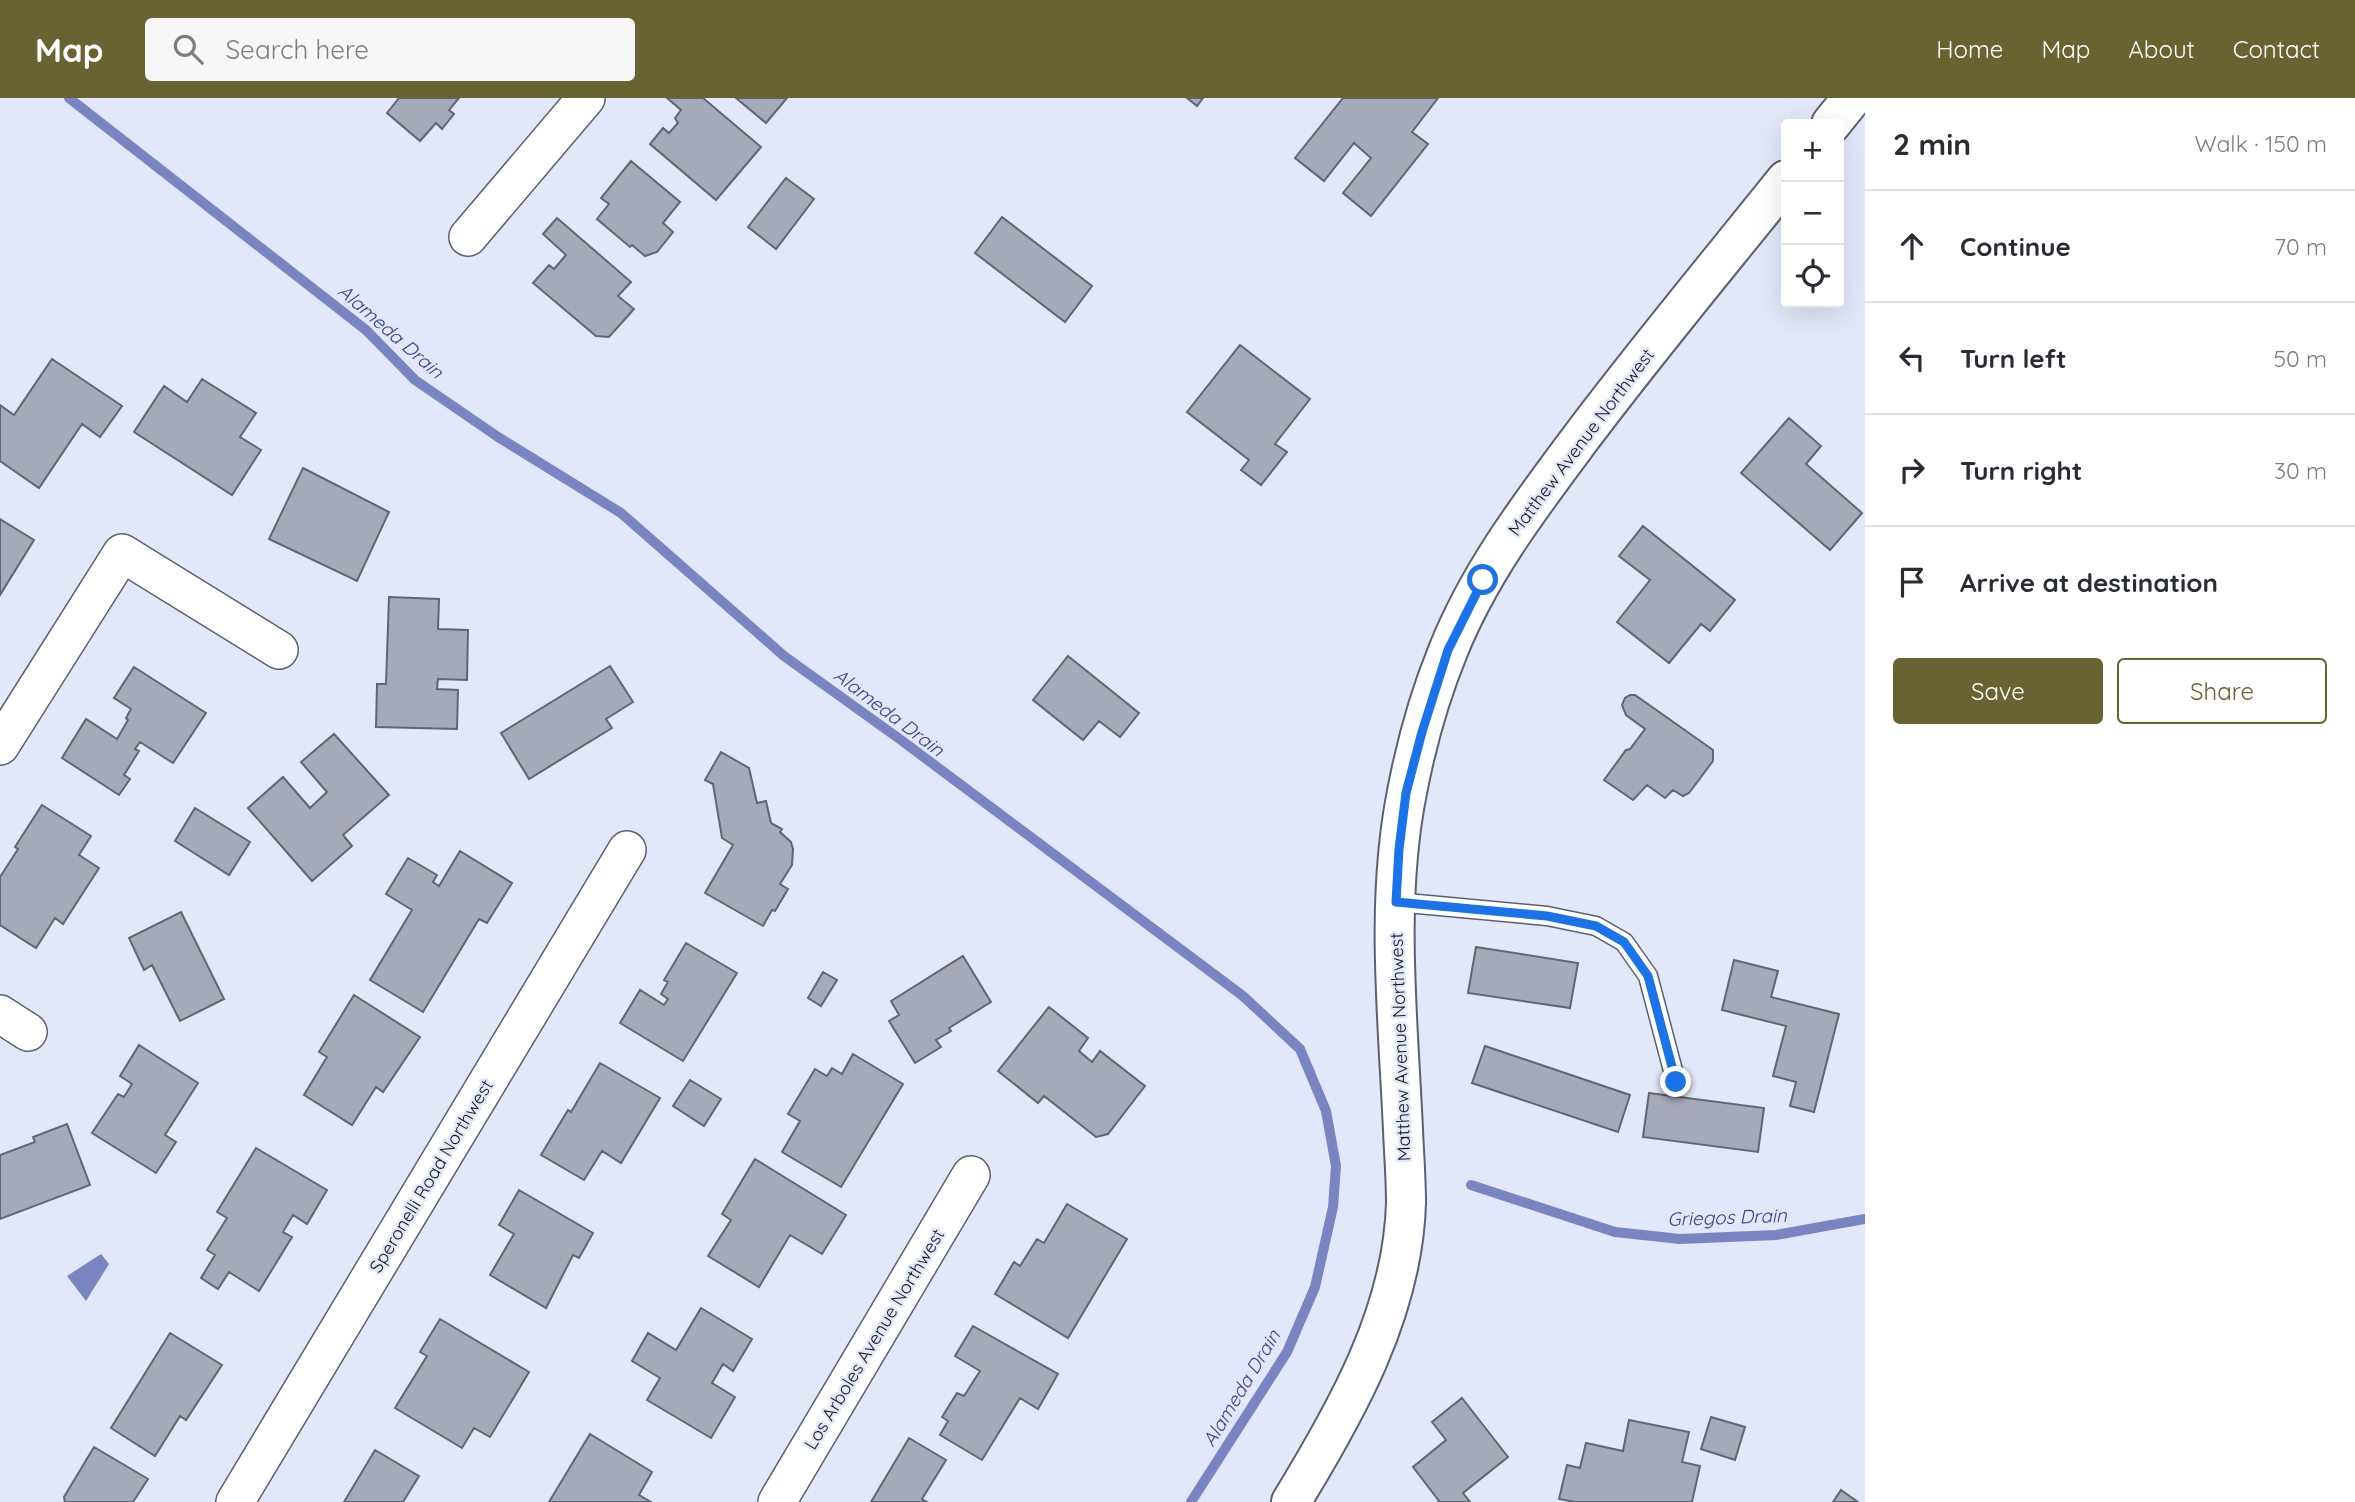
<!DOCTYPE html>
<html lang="en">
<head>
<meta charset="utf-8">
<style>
  body { margin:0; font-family:Quicksand,sans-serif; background:#f7f7f7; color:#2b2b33 }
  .controls { position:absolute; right:21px; top:21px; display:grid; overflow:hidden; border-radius:7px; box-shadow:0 7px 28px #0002 }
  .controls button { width:63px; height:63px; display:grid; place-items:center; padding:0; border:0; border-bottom:2px solid #e1e1e2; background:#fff; color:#2b2b33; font:35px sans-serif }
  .stop { position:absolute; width:21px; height:21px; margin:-16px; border:5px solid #1a73e8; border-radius:50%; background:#fff }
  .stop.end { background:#1a73e8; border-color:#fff; box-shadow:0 2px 7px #0008 }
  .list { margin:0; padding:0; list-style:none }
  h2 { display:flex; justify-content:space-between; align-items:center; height:91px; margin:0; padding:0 28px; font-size:30px }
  h2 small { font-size:23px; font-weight:400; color:#7c7c81 }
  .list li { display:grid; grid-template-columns:46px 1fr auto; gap:21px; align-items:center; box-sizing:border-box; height:112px; padding:0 28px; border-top:2px solid #e1e1e2 }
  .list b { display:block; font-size:26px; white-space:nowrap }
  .list em { font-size:23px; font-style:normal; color:#7c7c81 }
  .actions { display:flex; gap:14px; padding:21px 28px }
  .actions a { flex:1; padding:16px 0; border:2px solid #686330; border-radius:7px; text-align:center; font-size:24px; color:#686330 }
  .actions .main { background:#686330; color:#fff }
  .icon { flex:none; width:38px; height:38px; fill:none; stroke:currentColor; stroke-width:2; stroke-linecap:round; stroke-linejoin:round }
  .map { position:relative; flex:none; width:1865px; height:1404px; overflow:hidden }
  header { display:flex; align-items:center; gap:42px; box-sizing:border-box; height:98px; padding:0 35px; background:#686330; color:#fff }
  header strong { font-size:33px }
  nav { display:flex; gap:38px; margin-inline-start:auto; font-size:24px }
  .search { width:490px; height:63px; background:#f7f7f7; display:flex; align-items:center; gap:18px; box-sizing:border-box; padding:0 24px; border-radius:7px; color:#7c7c81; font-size:26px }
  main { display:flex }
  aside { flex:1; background:#fff }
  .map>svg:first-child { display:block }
  .water { fill:#7985c3 }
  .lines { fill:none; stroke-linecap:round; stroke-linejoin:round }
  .stream { stroke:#7985c3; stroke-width:10 }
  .building { fill:#a5a9ba; stroke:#626575; stroke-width:2 }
  .lane-casing { stroke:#5d6070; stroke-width:21 }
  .street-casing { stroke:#5d6070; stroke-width:40 }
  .secondary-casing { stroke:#5d6070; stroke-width:42 }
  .lane { stroke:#fff; stroke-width:18 }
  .street { stroke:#fff; stroke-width:37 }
  .secondary { stroke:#fff; stroke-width:38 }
  .route { stroke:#1a73e8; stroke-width:9 }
  .labels { text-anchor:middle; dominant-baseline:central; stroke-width:5; stroke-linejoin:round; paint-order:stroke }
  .street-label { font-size:18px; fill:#15171d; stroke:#e2e7f9 }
  .water-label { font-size:19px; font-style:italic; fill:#38408b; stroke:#e2e7f9 }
</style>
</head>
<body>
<header>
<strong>Map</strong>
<div class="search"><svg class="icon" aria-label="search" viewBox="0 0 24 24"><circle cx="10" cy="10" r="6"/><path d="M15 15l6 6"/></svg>Search here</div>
<nav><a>Home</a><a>Map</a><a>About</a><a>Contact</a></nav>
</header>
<main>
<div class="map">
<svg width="1865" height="1404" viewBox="0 0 1865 1404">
  <rect width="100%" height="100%" fill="#e2e7f9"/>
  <!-- water -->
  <path class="water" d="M 101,1156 L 109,1166 L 86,1203 L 67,1178 Z"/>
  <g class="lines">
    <!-- stream -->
    <path class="stream" d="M 69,0 L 366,232 L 415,282 L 498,339 L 621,415 L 784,558 L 901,642 L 1243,898 L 1300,951 L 1326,1013 L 1336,1068 L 1333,1109 L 1315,1189 L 1287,1254 L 1191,1404
      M 1471,1087 L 1615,1134 L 1680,1141 L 1776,1137 L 1865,1121"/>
  </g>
  <!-- building -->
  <path class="building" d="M 399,0 L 459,0 L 449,12 L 454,16 L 442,31 L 436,25 L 420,43 L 387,15 Z
    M 667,0 L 703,0 L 761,49 L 716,102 L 650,46 L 663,30 L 669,35 L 678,25 L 675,20 L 681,12 Z
    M 736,0 L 787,0 L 766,25 Z
    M 1187,0 L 1203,0 L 1197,8 Z
    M 1343,0 L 1438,0 L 1412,34 L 1428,46 L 1371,118 L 1343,95 L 1371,60 L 1354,45 L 1324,83 L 1295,60 Z
    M 631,63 L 680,104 L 663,125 L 673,134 L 657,154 L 645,158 L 632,147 L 630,149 L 597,121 L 609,106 L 601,100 Z
    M 786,80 L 814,101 L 776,151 L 748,129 Z
    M 1002,119 L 1092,188 L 1065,224 L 975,155 Z
    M 557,120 L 631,184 L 618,198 L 634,211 L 609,239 L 596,238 L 533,185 L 549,167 L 554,171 L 566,157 L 543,136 Z
    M 1240,247 L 1310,301 L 1275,346 L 1287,354 L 1261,387 L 1241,372 L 1249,362 L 1187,314 Z
    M 52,261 L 122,308 L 100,339 L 82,326 L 39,390 L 0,363 L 0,307 L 14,317 Z
    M 202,281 L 256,315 L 240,339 L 261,352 L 232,397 L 134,334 L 164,288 L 187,304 Z
    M 1789,320 L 1821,348 L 1806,366 L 1862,415 L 1830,452 L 1741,375 Z
    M 303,370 L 389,414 L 357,483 L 269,441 Z
    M 0,421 L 34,442 L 0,497 Z
    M 1643,428 L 1735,502 L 1710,533 L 1701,526 L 1669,565 L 1617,524 L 1650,482 L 1619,458 Z
    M 389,499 L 439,501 L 438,531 L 468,532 L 467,582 L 438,581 L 437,591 L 458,592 L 457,631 L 376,629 L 377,586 L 386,586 Z
    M 1068,558 L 1139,615 L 1120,639 L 1099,623 L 1083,642 L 1033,602 Z
    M 610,568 L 633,604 L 606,621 L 612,630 L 529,681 L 501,635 Z
    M 134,569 L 206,615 L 173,665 L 140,644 L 135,651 L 139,653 L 124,677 L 130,681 L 119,697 L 62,660 L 86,621 L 117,641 L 128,622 L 126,620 L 131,611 L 114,600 Z
    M 1630,597 L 1635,597 L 1713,652 L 1713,663 L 1689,695 L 1683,698 L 1673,692 L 1665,700 L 1647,687 L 1633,702 L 1604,682 L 1626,652 L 1630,651 L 1645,631 L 1626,617 L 1622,607 L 1625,600 Z
    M 334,636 L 389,697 L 343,737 L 352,748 L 312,783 L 248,710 L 283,679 L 310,710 L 327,694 L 301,664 Z
    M 721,654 L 749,670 L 757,705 L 766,703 L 771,725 L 782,731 L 780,734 L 791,744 L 793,751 L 792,767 L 780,786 L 788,791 L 775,813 L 772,812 L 763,828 L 705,795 L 733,747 L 722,740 L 713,686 L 705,682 Z
    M 42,707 L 91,738 L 79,757 L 99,770 L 63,826 L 55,820 L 36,850 L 0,827 L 0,779 L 18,751 L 15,749 Z
    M 195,710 L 250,744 L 229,777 L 175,743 Z
    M 460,753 L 512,785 L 487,825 L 479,821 L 423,914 L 370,882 L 412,812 L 386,796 L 408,760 L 437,777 L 433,784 L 439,788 Z
    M 181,814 L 224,901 L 180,923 L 152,867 L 144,872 L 129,840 Z
    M 686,845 L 737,875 L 683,963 L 620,925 L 640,892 L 664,907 L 668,901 L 661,896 L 668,884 L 664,882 Z
    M 1476,849 L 1578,865 L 1570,910 L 1468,895 Z
    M 963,858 L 991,904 L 949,930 L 951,933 L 936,942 L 941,949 L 915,965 L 889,923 L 899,917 L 891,903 Z
    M 1734,862 L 1778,873 L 1771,899 L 1839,916 L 1814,1014 L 1790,1008 L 1796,984 L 1773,978 L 1786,928 L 1722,912 Z
    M 823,874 L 837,882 L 821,908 L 808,900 Z
    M 354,897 L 420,939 L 383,994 L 376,989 L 352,1027 L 304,997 L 327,959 L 319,954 Z
    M 1049,909 L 1088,940 L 1079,953 L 1092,964 L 1100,953 L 1145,988 L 1108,1036 L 1096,1039 L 1044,998 L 1038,1005 L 998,973 Z
    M 139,947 L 198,985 L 165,1037 L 176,1044 L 156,1075 L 92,1035 L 118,996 L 124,999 L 132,986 L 120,978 Z
    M 1485,948 L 1630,997 L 1618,1034 L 1472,985 Z
    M 853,956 L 903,986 L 841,1089 L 782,1054 L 800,1023 L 788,1016 L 815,971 L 827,978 L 832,970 L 842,976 Z
    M 600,965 L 660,1000 L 621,1065 L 602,1053 L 584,1082 L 541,1057 L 568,1012 L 571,1014 Z
    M 690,982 L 721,1001 L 704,1028 L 673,1008 Z
    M 1649,995 L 1764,1010 L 1758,1054 L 1643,1039 Z
    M 67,1026 L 90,1087 L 0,1121 L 0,1057 L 35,1044 L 33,1039 Z
    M 256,1050 L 327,1092 L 307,1126 L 293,1117 L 283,1134 L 292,1139 L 259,1193 L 229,1174 L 218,1191 L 201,1180 L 215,1157 L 207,1152 L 227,1120 L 217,1114 Z
    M 755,1061 L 846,1117 L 822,1156 L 790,1137 L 759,1189 L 708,1158 L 731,1122 L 722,1116 Z
    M 519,1092 L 593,1135 L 579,1160 L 573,1157 L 546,1210 L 490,1177 L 514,1136 L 499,1127 Z
    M 1067,1106 L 1127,1141 L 1068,1240 L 995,1196 L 1014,1164 L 1020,1168 L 1037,1141 L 1044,1145 Z
    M 701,1210 L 752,1241 L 733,1273 L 723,1266 L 712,1285 L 735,1299 L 711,1340 L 647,1302 L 660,1280 L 632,1263 L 648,1235 L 676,1252 Z
    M 440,1221 L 529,1274 L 490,1339 L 474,1330 L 462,1350 L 395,1310 L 427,1258 L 420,1254 Z
    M 973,1228 L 1058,1276 L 1038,1311 L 1020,1300 L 982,1362 L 940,1337 L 948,1323 L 942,1319 L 957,1295 L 964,1298 L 980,1273 L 955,1258 Z
    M 170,1235 L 222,1267 L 186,1322 L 180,1318 L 155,1358 L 111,1330 Z
    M 1462,1300 L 1508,1359 L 1463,1395 L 1470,1404 L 1438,1404 L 1439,1403 L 1413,1369 L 1446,1342 L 1432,1324 Z
    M 1711,1319 L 1745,1329 L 1735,1362 L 1701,1351 Z
    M 1629,1322 L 1689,1334 L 1682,1364 L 1700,1368 L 1692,1404 L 1575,1404 L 1559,1401 L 1567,1367 L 1580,1370 L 1586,1345 L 1623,1353 Z
    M 590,1336 L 652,1374 L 639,1397 L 651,1404 L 549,1404 Z
    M 909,1340 L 946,1362 L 922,1401 L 927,1404 L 871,1404 Z
    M 94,1349 L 148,1381 L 133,1404 L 65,1404 L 64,1399 Z
    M 375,1352 L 419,1378 L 403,1404 L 344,1404 Z
    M 1841,1392 L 1858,1404 L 1833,1404 Z"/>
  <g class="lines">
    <defs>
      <path id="lane" d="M 1396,804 L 1547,818 L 1596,828 L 1624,844 L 1648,878 L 1676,984"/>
      <path id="street" d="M 468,139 L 586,0
        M 0,648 L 122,455 L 279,552
        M 0,916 L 28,934
        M 235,1404 L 627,752
        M 777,1404 L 971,1077"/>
      <path id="secondary" d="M 1831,26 L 1852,0
        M 1291,1404 C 1346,1314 1403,1214 1406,1105 C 1406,1081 1404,1056 1403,1032 C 1398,920 1385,804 1407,694 C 1416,647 1430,597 1448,553 C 1479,475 1530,408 1580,341 C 1646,253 1717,168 1786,82"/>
    </defs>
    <!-- lane casing -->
    <use href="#lane" class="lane-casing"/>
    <!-- street casing -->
    <use href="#street" class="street-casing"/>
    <!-- secondary casing -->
    <use href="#secondary" class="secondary-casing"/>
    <!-- lane -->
    <use href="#lane" class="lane"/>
    <!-- street -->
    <use href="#street" class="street"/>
    <!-- secondary -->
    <use href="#secondary" class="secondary"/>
  </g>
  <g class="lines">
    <!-- route -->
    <path class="route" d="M 1483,482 L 1448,552 L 1422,634 L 1406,695 L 1399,751 L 1396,804 L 1547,818 L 1596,828 L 1624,844 L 1648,878 L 1676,984"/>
  </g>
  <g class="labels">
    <!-- street labels -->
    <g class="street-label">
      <text transform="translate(1581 344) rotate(-53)">Matthew Avenue Northwest</text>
      <text transform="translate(1400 949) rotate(-92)">Matthew Avenue Northwest</text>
      <text transform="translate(431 1078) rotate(-59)">Speronelli Road Northwest</text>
      <text transform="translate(874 1241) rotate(-59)">Los Arboles Avenue Northwest</text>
    </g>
    <!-- water labels -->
    <g class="water-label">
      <text transform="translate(391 233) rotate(41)">Alameda Drain</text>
      <text transform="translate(889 614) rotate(37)">Alameda Drain</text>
      <text transform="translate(1727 1119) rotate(-2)">Griegos Drain</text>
      <text transform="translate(1241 1290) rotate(-59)">Alameda Drain</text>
    </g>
  </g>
</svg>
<div class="controls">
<button>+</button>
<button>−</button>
<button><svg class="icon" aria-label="locate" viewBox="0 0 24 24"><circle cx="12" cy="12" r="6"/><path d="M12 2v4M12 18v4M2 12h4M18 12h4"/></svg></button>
</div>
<div class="stop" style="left:1483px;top:482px"></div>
<div class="stop end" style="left:1676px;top:984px"></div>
</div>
<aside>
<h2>2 min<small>Walk · 150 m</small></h2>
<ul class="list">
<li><svg class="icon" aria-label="ahead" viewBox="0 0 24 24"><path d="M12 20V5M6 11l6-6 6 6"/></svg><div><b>Continue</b></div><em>70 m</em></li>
<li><svg class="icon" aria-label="left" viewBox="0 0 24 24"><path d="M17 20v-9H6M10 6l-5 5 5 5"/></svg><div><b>Turn left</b></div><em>50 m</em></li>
<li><svg class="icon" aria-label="right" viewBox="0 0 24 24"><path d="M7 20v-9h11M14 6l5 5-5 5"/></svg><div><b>Turn right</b></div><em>30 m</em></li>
<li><svg class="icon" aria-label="arrive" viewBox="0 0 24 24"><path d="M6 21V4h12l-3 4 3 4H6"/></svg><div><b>Arrive at destination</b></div></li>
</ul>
<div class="actions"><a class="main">Save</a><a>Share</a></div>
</aside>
</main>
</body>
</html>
